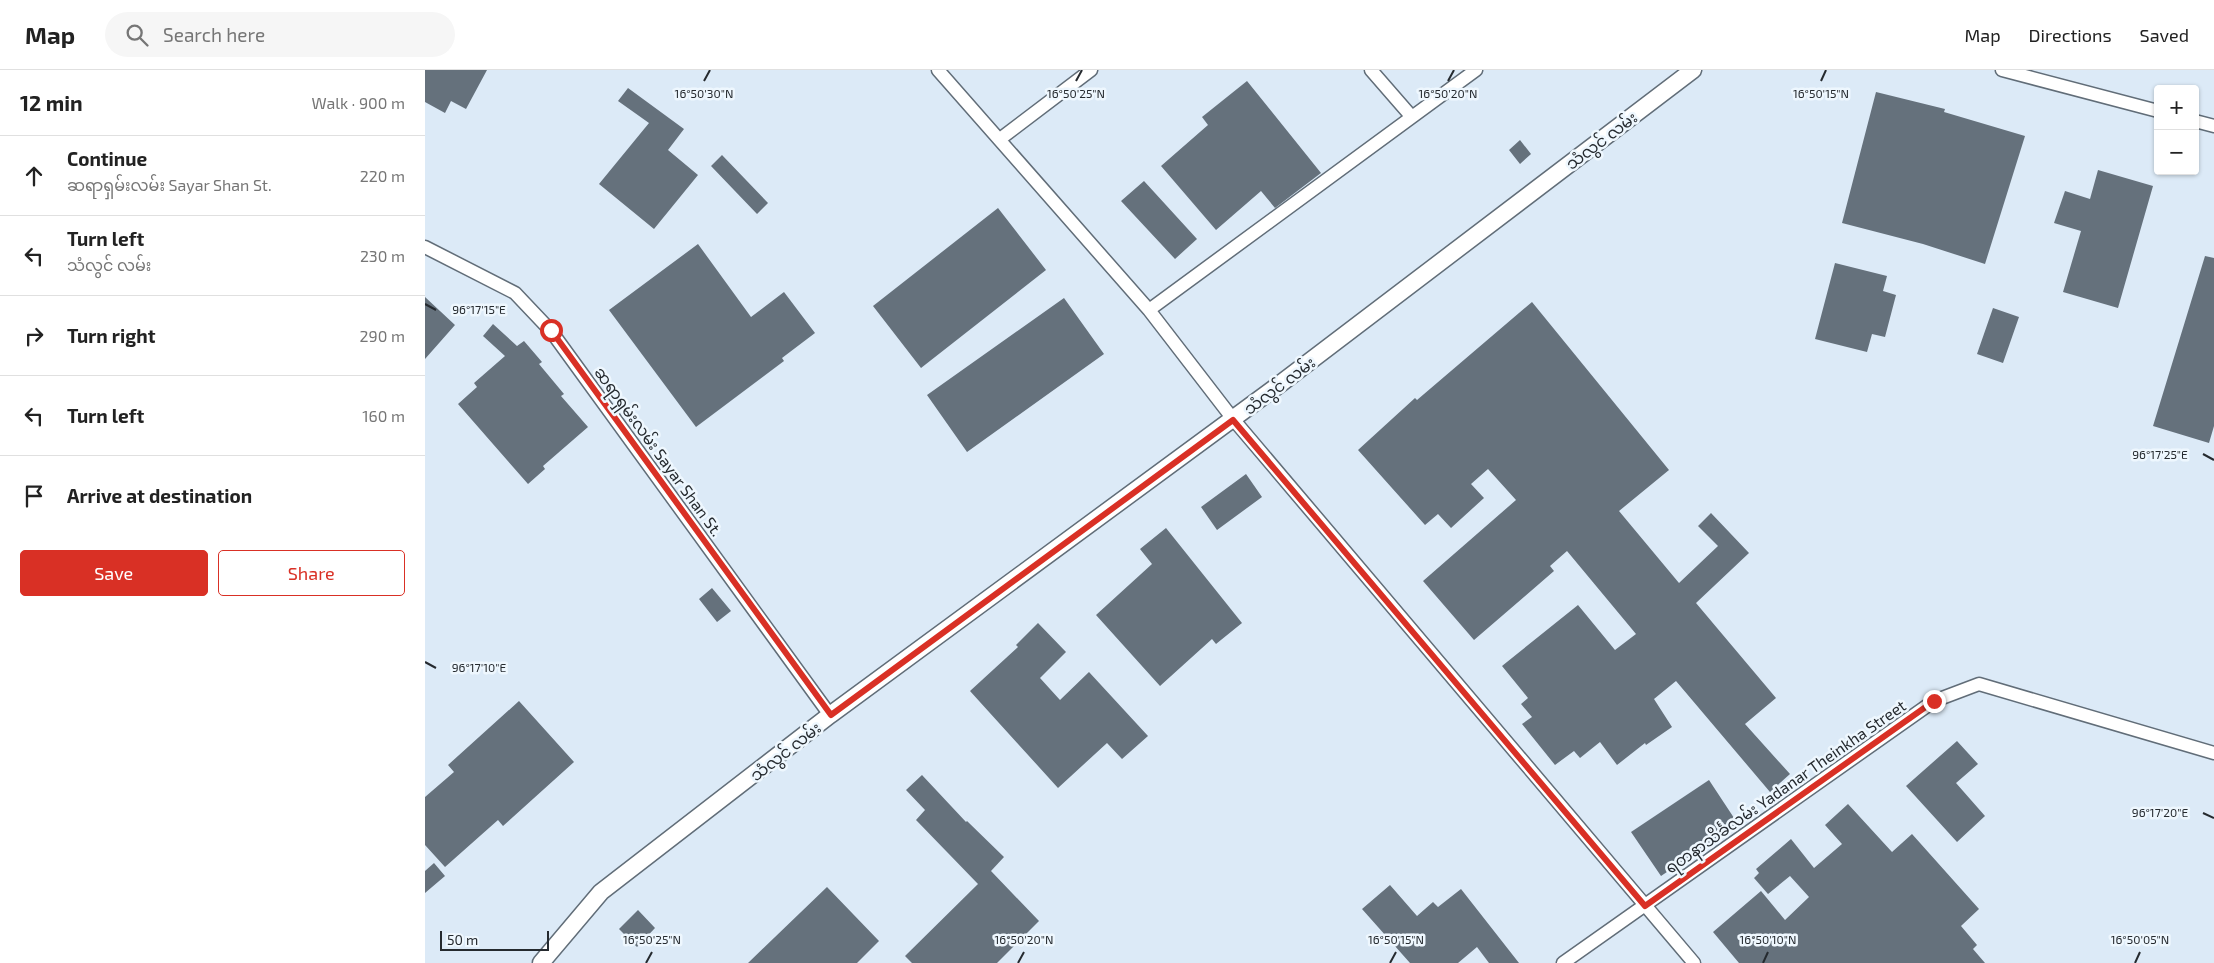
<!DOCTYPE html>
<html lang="en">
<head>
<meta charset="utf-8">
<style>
  body { margin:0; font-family:"Exo 2","Noto Sans Myanmar",sans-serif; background:#f6f6f6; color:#222 }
  .controls { position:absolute; right:15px; top:15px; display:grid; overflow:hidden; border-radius:5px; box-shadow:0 1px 4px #0004 }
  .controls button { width:45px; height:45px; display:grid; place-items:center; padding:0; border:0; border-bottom:1px solid #e0e0e0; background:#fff; color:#222; font:25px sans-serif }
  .scale { position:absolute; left:15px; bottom:12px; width:109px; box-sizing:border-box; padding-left:5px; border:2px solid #252a2f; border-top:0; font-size:14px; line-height:18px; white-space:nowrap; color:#252a2f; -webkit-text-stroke:4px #eef7fe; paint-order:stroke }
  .stop { position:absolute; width:15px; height:15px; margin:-11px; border:4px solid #d93025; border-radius:50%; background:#fff }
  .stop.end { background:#d93025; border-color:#fff; box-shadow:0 1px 5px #0008 }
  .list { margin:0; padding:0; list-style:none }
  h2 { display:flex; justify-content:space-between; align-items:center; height:65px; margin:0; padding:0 20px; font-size:21px }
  h2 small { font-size:16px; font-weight:400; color:#767676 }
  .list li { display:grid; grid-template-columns:32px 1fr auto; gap:15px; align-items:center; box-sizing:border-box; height:80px; padding:0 20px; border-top:1px solid #e0e0e0 }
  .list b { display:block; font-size:19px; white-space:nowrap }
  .list p { margin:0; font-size:16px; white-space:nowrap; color:#767676 }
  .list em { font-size:16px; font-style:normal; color:#767676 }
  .actions { display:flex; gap:10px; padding:15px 20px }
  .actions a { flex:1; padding:11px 0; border:1px solid #d93025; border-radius:5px; text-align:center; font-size:18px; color:#d93025 }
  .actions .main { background:#d93025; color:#fff }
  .icon { flex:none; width:28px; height:28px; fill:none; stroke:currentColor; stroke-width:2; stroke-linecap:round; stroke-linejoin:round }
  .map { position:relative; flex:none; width:1789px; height:893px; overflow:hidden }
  header { display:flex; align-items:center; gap:30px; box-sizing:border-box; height:70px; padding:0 25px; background:#fff; border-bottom:1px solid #e0e0e0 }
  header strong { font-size:24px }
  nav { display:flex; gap:28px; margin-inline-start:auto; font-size:18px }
  .search { width:350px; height:45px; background:#f6f6f6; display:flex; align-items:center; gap:12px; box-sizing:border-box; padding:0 18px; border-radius:28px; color:#767676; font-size:19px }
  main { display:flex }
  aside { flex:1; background:#fff }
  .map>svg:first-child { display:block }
  .building { fill:#65717c }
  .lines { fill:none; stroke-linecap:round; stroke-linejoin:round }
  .minor-casing { stroke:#616d78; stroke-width:15 }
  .tertiary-casing { stroke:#616d78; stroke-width:19 }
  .minor { stroke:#fff; stroke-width:12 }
  .tertiary { stroke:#fff; stroke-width:16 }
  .route { stroke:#d93025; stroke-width:6 }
  .ticks { fill:none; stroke:#252a2f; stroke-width:2 }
  .labels { text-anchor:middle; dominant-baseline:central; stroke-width:5; stroke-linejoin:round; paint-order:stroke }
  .street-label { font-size:16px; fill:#252a2f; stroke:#eef7fe }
  .ticks-label { font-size:12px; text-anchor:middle; fill:#252a2f; stroke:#eef7fe; stroke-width:5; stroke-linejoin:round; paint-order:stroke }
</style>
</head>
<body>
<header>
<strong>Map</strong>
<div class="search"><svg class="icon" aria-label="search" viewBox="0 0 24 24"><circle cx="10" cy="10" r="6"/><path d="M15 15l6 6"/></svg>Search here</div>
<nav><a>Map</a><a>Directions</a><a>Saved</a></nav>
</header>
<main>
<aside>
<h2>12 min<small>Walk · 900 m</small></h2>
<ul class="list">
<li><svg class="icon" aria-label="ahead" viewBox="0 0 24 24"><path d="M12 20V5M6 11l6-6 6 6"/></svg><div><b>Continue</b><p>ဆရာရှမ်းလမ်း Sayar Shan St.</p></div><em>220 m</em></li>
<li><svg class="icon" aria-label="left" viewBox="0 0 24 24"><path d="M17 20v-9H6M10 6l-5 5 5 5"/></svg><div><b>Turn left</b><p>သံလွင် လမ်း</p></div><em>230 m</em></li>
<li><svg class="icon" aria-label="right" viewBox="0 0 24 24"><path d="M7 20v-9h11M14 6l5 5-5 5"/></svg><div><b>Turn right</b></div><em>290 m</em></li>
<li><svg class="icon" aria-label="left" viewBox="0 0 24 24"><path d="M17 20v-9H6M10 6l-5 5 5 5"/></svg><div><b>Turn left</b></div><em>160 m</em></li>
<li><svg class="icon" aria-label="arrive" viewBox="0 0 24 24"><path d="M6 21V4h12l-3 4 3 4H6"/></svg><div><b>Arrive at destination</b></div></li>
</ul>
<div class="actions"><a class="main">Save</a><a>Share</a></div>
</aside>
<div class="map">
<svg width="1789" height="893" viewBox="0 0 1789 893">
  <rect width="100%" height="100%" fill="#dceaf7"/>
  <!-- building -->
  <path class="building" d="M 0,0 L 62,0 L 41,39 L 26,31 L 20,43 L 0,32 Z
    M 822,11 L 896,103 L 850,138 L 836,121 L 791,160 L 736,96 L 783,55 L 777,47 Z
    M 203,18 L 259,59 L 243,80 L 273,105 L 229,159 L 174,114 L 224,53 L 193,31 Z
    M 1451,22 L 1520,39 L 1519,42 L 1600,66 L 1560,194 L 1498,174 L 1417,153 Z
    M 1095,70 L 1106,84 L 1095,94 L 1084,80 Z
    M 297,85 L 343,133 L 332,144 L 286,96 Z
    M 1673,100 L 1728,116 L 1693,238 L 1638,222 L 1656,161 L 1629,153 L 1640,121 L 1665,129 Z
    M 719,111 L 772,169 L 750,189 L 696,131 Z
    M 573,138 L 621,200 L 496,298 L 448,236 Z
    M 273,174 L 326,247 L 359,222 L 390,263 L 357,288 L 359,291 L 271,357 L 184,240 Z
    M 1780,186 L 1789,188 L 1789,356 L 1784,373 L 1728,356 Z
    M 1410,193 L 1462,206 L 1458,221 L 1471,225 L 1460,267 L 1447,264 L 1442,282 L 1390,269 Z
    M 0,227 L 30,255 L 0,289 Z
    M 639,228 L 679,284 L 542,382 L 502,325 Z
    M 1107,232 L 1244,400 L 1194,441 L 1254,513 L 1293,476 L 1273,456 L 1286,443 L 1324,483 L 1271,533 L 1351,628 L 1320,654 L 1365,704 L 1345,722 L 1251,611 L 1229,629 L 1247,657 L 1221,675 L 1220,673 L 1192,695 L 1175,672 L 1155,688 L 1149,681 L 1130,695 L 1097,654 L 1107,647 L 1096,634 L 1103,628 L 1077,596 L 1153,535 L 1190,580 L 1211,564 L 1142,481 L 1125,496 L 1129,501 L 1049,570 L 998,511 L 1091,430 L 1063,399 L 1046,414 L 1059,428 L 1026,458 L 1013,444 L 1000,455 L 933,380 L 990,328 L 992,330 Z
    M 1568,238 L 1594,247 L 1578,293 L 1552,284 Z
    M 68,254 L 92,276 L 99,271 L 117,292 L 114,294 L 139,324 L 136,326 L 163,357 L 118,396 L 120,399 L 103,414 L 33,334 L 52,317 L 49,313 L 80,286 L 58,266 Z
    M 821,404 L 837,427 L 792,460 L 776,437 Z
    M 741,458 L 817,553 L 791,574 L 787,569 L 735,616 L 671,545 L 727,494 L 715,479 Z
    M 287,518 L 306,541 L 292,552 L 274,529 Z
    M 613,553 L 641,582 L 615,608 L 635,630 L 664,602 L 723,666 L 697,689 L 682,673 L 633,718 L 545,621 L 593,577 L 591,575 Z
    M 94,631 L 149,692 L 78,756 L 73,750 L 20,797 L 0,775 L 0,727 L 29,702 L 23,695 Z
    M 1532,671 L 1553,694 L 1531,713 L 1560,746 L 1532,772 L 1481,716 Z
    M 497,705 L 541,752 L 542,751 L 579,787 L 566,801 L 614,851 L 572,893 L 487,893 L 480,886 L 553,814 L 491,750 L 500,740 L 481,720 Z
    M 1284,710 L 1313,754 L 1236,806 L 1206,762 Z
    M 1423,734 L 1467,782 L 1487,764 L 1554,839 L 1536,856 L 1552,875 L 1548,879 L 1560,893 L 1314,893 L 1288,862 L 1336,821 L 1360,850 L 1384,827 L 1365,806 L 1343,824 L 1329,808 L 1334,803 L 1331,799 L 1366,769 L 1389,798 L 1417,774 L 1400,755 Z
    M 9,793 L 20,806 L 0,823 L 0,801 Z
    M 965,815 L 992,846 L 1008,832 L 1013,837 L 1036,819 L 1094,893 L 1064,893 L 1052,877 L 1033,893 L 985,893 L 937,839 Z
    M 402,817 L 454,871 L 432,893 L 323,893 Z
    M 213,840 L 230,858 L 212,877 L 194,859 Z"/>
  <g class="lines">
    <defs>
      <path id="minor" d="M 513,0 L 724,240 L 808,349 L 1269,893
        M 946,0 L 986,46
        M 1577,0 L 1733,41
        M 1770,51 L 1789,56
        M 575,69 L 666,0
        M 0,177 L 90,223 L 126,261 L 405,645
        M 724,240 L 1051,0
        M 1138,893 L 1509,631 L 1554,614 L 1789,683"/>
      <path id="tertiary" d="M 116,893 L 176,822 L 405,645 L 855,314 L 1268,0"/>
    </defs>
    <!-- minor casing -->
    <use href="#minor" class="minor-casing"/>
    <!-- tertiary casing -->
    <use href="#tertiary" class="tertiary-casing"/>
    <!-- minor -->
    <use href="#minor" class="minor"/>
    <!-- tertiary -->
    <use href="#tertiary" class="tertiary"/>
  </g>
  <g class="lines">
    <!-- route -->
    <path class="route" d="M 126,260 L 406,645 L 808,350 L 1220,836 L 1509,631"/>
  </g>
  <!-- ticks -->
  <path class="ticks" d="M 279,11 L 285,0M 651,11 L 657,0M 1023,11 L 1029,0M 1396,11 L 1401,0M 0,234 L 11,240M 1778,384 L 1789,390M 0,592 L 11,598M 1778,743 L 1789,748M 221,893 L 227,882M 593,893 L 599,882M 965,893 L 971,882M 1338,893 L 1343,882M 1710,893 L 1715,882"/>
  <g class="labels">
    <!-- street labels -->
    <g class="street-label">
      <text transform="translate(1176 70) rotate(-37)">သံလွင် လမ်း</text>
      <text transform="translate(854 315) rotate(-37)">သံလွင် လမ်း</text>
      <text transform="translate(234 381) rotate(54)">ဆရာရှမ်းလမ်း Sayar Shan St.</text>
      <text transform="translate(360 681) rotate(-38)">သံလွင် လမ်း</text>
      <text transform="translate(1360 716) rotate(-35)">ရတနာသိင်္ခလမ်း Yadanar Theinkha Street</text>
    </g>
  </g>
  <g class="ticks-label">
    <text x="279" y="28">16°50'30"N</text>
    <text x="651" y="28">16°50'25"N</text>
    <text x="1023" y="28">16°50'20"N</text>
    <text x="1396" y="28">16°50'15"N</text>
    <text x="54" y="244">96°17'15"E</text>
    <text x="1735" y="389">96°17'25"E</text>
    <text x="54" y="602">96°17'10"E</text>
    <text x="1735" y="747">96°17'20"E</text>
    <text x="227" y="874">16°50'25"N</text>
    <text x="599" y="874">16°50'20"N</text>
    <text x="971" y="874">16°50'15"N</text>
    <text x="1343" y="874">16°50'10"N</text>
    <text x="1715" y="874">16°50'05"N</text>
  </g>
</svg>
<div class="controls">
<button>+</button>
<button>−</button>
</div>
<div class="scale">50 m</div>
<div class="stop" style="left:126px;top:260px"></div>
<div class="stop end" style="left:1509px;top:631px"></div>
</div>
</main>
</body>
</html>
